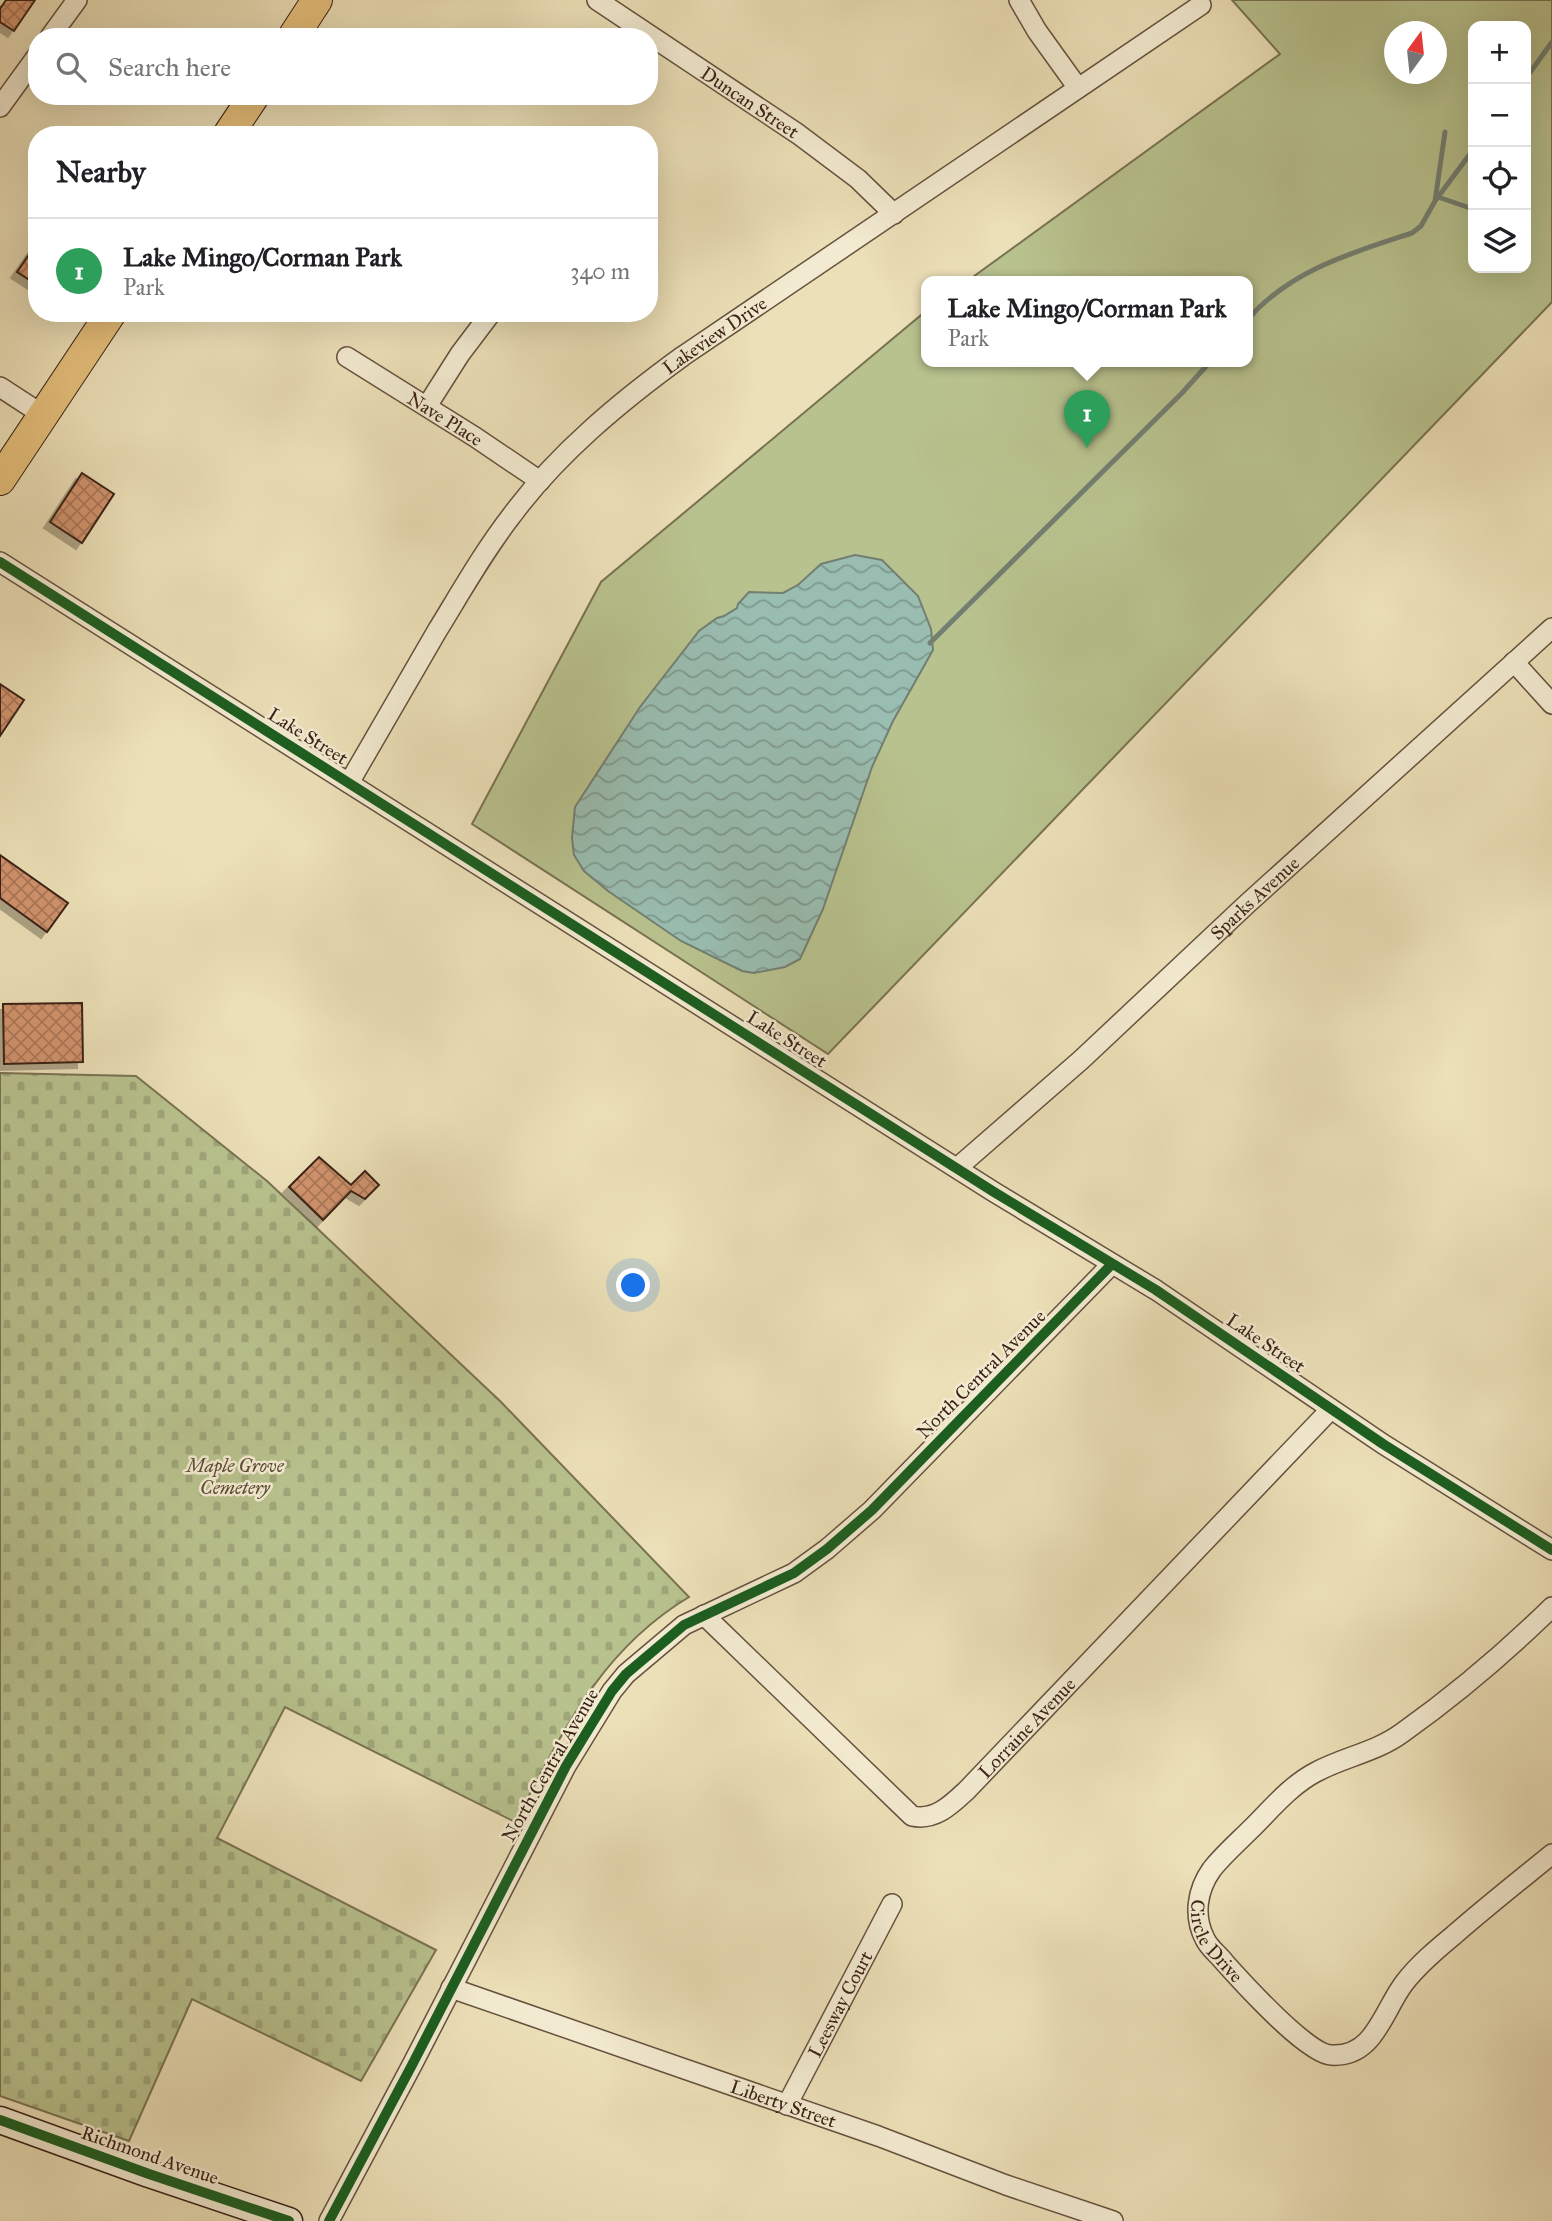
<!DOCTYPE html>
<html lang="en">
<head>
<meta charset="utf-8">
<style>
  body { margin:0; font-family:"IM FELL Great Primer",serif; background:#f6f6f6; color:#202124 }
  .controls { position:absolute; right:21px; top:21px; display:grid; overflow:hidden; border-radius:14px; box-shadow:0 7px 28px #0002 }
  .controls button { width:63px; height:63px; display:grid; place-items:center; padding:0; border:0; border-bottom:2px solid #e0e0e0; background:#fff; color:#202124; font:35px sans-serif }
  .compass { position:absolute; left:1384px; top:21px; width:63px; height:63px; border-radius:50%; background:#fff; box-shadow:0 7px 28px #0002; rotate:15deg }
  .you { position:absolute; left:634px; top:1286px; width:24px; height:24px; margin:-18px; border:5px solid #fff; border-radius:50%; background:#1a73e8; box-shadow:0 0 0 10px #1a73e833 }
  .badge { display:grid; place-items:center; width:46px; height:46px; border-radius:50%; background:#1a73e8; color:#fff; font-size:23px; font-weight:700 }
  .pin { position:absolute; translate:-50% -58px; filter:drop-shadow(0 2px 4px #0008) }
  .pin::after { content:''; position:absolute; top:37px; width:24px; height:21px; background:inherit; clip-path:polygon(0 0,100% 0,50% 100%) }
  .popup { position:absolute; left:921px; top:276px; width:332px; height:91px; box-sizing:border-box; display:grid; place-content:center; border-radius:14px; background:#fff; filter:drop-shadow(0 2px 5px #0005); font-size:23px; white-space:nowrap; color:#757577 }
  .popup b { font-size:26px; color:#202124 }
  .popup::after { content:''; position:absolute; left:50%; top:100%; margin-left:-14px; border:14px solid transparent; border-top-color:#fff }
  .list { margin:0; padding:0; list-style:none }
  h2 { display:flex; justify-content:space-between; align-items:center; height:91px; margin:0; padding:0 28px; font-size:30px }
  h2 small { font-size:23px; font-weight:400; color:#757577 }
  .list li { display:grid; grid-template-columns:46px 1fr auto; gap:21px; align-items:center; box-sizing:border-box; height:105px; padding:0 28px; border-top:2px solid #e0e0e0 }
  .list b { display:block; font-size:26px; white-space:nowrap }
  .list p { margin:0; font-size:23px; white-space:nowrap; color:#757577 }
  .list em { font-size:23px; font-style:normal; color:#757577 }
  .icon { flex:none; width:38px; height:38px; fill:none; stroke:currentColor; stroke-width:2; stroke-linecap:round; stroke-linejoin:round }
  .map { position:relative; flex:none; width:1552px; height:2221px; overflow:hidden }
  .search { position:absolute; background:#fff; box-shadow:0 7px 28px #0002; left:28px; top:28px; width:630px; height:77px; display:flex; align-items:center; gap:18px; box-sizing:border-box; padding:0 24px; border-radius:28px; color:#757577; font-size:26px }
  .panel { position:absolute; background:#fff; box-shadow:0 7px 28px #0002; left:28px; top:126px; width:630px; height:196px; border-radius:28px }
  .map>svg:first-child { display:block }
  .green { fill:#b8c28e; stroke:#797252; stroke-width:2; fill-rule:evenodd }
  .cemetery { fill:url(#cemetery-stones); stroke:#797252; stroke-width:2 }
  .water { fill:url(#water-waves); stroke:#737f72; stroke-width:2 }
  .lines { fill:none; stroke-linecap:round; stroke-linejoin:round }
  .stream { stroke:#737f72; stroke-width:5 }
  .building { fill:url(#building-cross-hatch); stroke:#3a2216; stroke-width:2; filter:url(#shadow) }
  .street-casing { stroke:#66523e; stroke-width:22 }
  .secondary-casing { stroke:#3a2216; stroke-width:29 }
  .primary-casing { stroke:#3a2216; stroke-width:32 }
  .street { stroke:#f3ebd1; stroke-width:19 }
  .secondary { stroke:#f3ebd1; stroke-width:26 }
  .primary { stroke:#e6c07c; stroke-width:30 }
  .cycleway-casing { stroke:#f3ebd1; stroke-width:15 }
  .cycleway { stroke:#1b5e20; stroke-width:10 }
  .labels { text-anchor:middle; dominant-baseline:central; stroke-width:5; stroke-linejoin:round; paint-order:stroke }
  .street-label { font-size:19px; fill:#3a2216; stroke:#f3ebd1 }
  .park-label { font-size:19px; font-style:italic; fill:#5a4a34; stroke:#f3ebd1 }
</style>
</head>
<body>
<div class="map">
<svg width="1552" height="2221" viewBox="0 0 1552 2221">
  <defs>
    <pattern id="cemetery-stones" width="16" height="16" patternUnits="userSpaceOnUse" patternTransform="scale(1.75)"><rect width="16" height="16" fill="#b8c28e"/><path d="M2 7V4a2 2 0 0 1 4 0v3zM10 15v-3a2 2 0 0 1 4 0v3z" fill="#9fa67a"/></pattern>
    <pattern id="water-waves" width="16" height="10" patternUnits="userSpaceOnUse" patternTransform="scale(1.75)"><rect width="16" height="10" fill="#99bdb0"/><path d="M0 5q4-4 8 0t8 0" fill="none" stroke="#7e998e"/></pattern>
    <pattern id="building-cross-hatch" width="8" height="8" patternUnits="userSpaceOnUse" patternTransform="scale(1.75)"><rect width="8" height="8" fill="#d2946e"/><path d="M0 0l8 8M0 8l8-8" fill="none" stroke="#ab7859"/></pattern>
    <filter id="shadow"><feDropShadow dx="-6" dy="6" stdDeviation="0" flood-color="#0004"/></filter>
  </defs>
  <rect width="100%" height="100%" fill="#ece0b8"/>
  <filter id="stains"><feTurbulence type="fractalNoise" baseFrequency=".00286" numOctaves="4"/><feColorMatrix values="0 0 0 0 .2 0 0 0 0 .09 0 0 0 0 .02 0 0 0 .5 -.17"/></filter>
  <radialGradient id="worn" r=".72"><stop offset=".6" stop-color="#630" stop-opacity="0"/><stop offset="1" stop-color="#630" stop-opacity=".3"/></radialGradient>
  <!-- green -->
  <path class="green" d="M 1232,0 L 1552,0 L 1552,302 L 828,1054 L 472,824 L 601,582 L 926,311 L 926,362 L 1248,362 L 1248,282 L 966,282 L 1280,54 ZM 1473,26 L 1526,26 L 1526,268 L 1473,268 ZM 1394,32 L 1436,32 L 1436,74 L 1394,74 Z"/>
  <!-- cemetery -->
  <path class="cemetery" d="M 0,1073 L 136,1076 L 267,1181 L 500,1401 L 689,1597 C 599,1651 562,1734 515,1822 L 285,1707 L 217,1838 L 436,1950 L 361,2081 L 192,1999 L 129,2141 L 0,2096 Z"/>
  <!-- water -->
  <path class="water" d="M 855,555 L 882,560 L 918,596 L 931,629 L 933,650 L 893,721 L 872,767 L 823,909 L 800,959 L 785,967 L 754,973 L 742,971 L 681,941 L 608,891 L 584,871 L 574,855 L 572,838 L 575,807 L 640,707 L 699,631 L 717,618 L 724,616 L 737,608 L 738,604 L 749,592 L 783,593 L 798,585 L 821,564 Z"/>
  <g class="lines">
    <!-- stream -->
    <path class="stream" d="M 1526,78 L 1552,42
      M 1438,197 L 1473,209
      M 1435,201 L 1445,132
      M 1248,319 C 1291,270 1351,253 1412,233 L 1421,226 L 1435,201 L 1473,150
      M 930,643 L 1181,394 L 1210,362"/>
  </g>
  <!-- building -->
  <path class="building" d="M 6,0 L 35,0 L 14,31 L 0,22 L 0,9 Z
    M 37,243 L 37,285 L 17,272 Z
    M 82,473 L 114,494 L 82,543 L 50,522 Z
    M 0,684 L 24,700 L 0,736 Z
    M 0,855 L 68,903 L 47,932 L 0,898 Z
    M 82,1003 L 83,1062 L 4,1064 L 3,1004 Z
    M 319,1157 L 351,1185 L 365,1171 L 379,1185 L 365,1199 L 351,1191 L 323,1220 L 289,1187 Z"/>
  <g class="lines">
    <defs>
      <g id="street">
        <path id="s1" d="M 597,0 L 798,134 L 858,179 L 894,214"/>
        <path d="M 1019,0 L 1037,31 L 1078,88"/>
        <path d="M 50,37 L 77,0"/>
        <path d="M 0,107 L 37,56"/>
        <path id="s2" d="M 347,357 L 475,437 L 540,481"/>
        <path d="M 0,387 L 43,415"/>
        <path d="M 427,406 L 460,354 L 491,313"/>
        <path d="M 0,562 L 994,1192 L 1156,1290 L 1383,1444 L 1552,1550"/>
        <path d="M 1514,662 L 1552,704"/>
        <path id="s3" d="M 349,783 C 378,732 408,682 437,631 C 461,592 484,551 512,515 C 558,453 621,401 683,356 L 1201,5"/>
        <path id="s4" d="M 957,1168 L 1081,1060 L 1247,904 L 1552,628"/>
        <path id="s5" d="M 1552,1607 C 1506,1652 1454,1696 1402,1733 C 1376,1752 1344,1757 1316,1772 C 1291,1785 1272,1808 1252,1828 C 1239,1841 1224,1854 1212,1869 C 1197,1890 1193,1916 1205,1939 C 1209,1948 1219,1955 1225,1963 C 1243,1983 1307,2054 1331,2055 C 1375,2058 1383,2010 1405,1982 C 1419,1964 1437,1949 1454,1935 C 1486,1907 1519,1881 1552,1854"/>
        <path id="s6" d="M 704,1615 L 912,1816 C 935,1821 951,1805 967,1790 L 1331,1409"/>
        <path id="s7" d="M 451,1988 L 878,2136 L 1006,2185 L 1113,2221"/>
        <path id="s8" d="M 787,2105 L 892,1904"/>
        <path d="M 329,2221 L 412,2065 L 566,1766 L 612,1691 L 626,1674 L 684,1625 L 794,1573 L 827,1549 L 872,1510 L 1112,1264"/>
      </g>
      <path id="secondary" d="M 0,2120 L 149,2174 L 289,2221"/>
      <path id="primary" d="M 293,37 L 317,0
        M 228,135 L 254,96
        M 0,480 L 111,313"/>
    </defs>
    <!-- street casing -->
    <use href="#street" class="street-casing"/>
    <!-- secondary casing -->
    <use href="#secondary" class="secondary-casing"/>
    <!-- primary casing -->
    <use href="#primary" class="primary-casing"/>
    <!-- street -->
    <use href="#street" class="street"/>
    <!-- secondary -->
    <use href="#secondary" class="secondary"/>
    <!-- primary -->
    <use href="#primary" class="primary"/>
    <defs>
      <path id="cycleway" d="M 0,562 L 994,1192 L 1156,1290 L 1383,1444 L 1552,1550
        M 0,2120 L 149,2174 L 289,2221
        M 329,2221 L 412,2065 L 566,1766 L 612,1691 L 626,1674 L 684,1625 L 794,1573 L 827,1549 L 872,1510 L 1112,1264"/>
    </defs>
    <!-- cycleway casing -->
    <use href="#cycleway" class="cycleway-casing"/>
    <!-- cycleway -->
    <use href="#cycleway" class="cycleway"/>
  </g>
  <g class="labels">
    <!-- street labels -->
    <g class="street-label">
      <text stroke="none"><textPath href="#s1" startOffset="184">Duncan Street</textPath></text>
      <text stroke="none"><textPath href="#s3" startOffset="586">Lakeview Drive</textPath></text>
      <text stroke="none"><textPath href="#s2" startOffset="116">Nave Place</textPath></text>
      <text transform="translate(308 736) rotate(32)">Lake Street</text>
      <text stroke="none"><textPath href="#s4" startOffset="402">Sparks Avenue</textPath></text>
      <text transform="translate(787 1039) rotate(32)">Lake Street</text>
      <text transform="translate(1266 1343) rotate(34)">Lake Street</text>
      <text transform="translate(981 1374) rotate(-45)">North Central Avenue</text>
      <text stroke="none"><textPath href="#s6" startOffset="439">Lorraine Avenue</textPath></text>
      <text transform="translate(550 1765) rotate(-60)">North Central Avenue</text>
      <text stroke="none"><textPath href="#s5" startOffset="514">Circle Drive</textPath></text>
      <text stroke="none"><textPath href="#s8" startOffset="114">Leesway Court</textPath></text>
      <text stroke="none"><textPath href="#s7" startOffset="352">Liberty Street</textPath></text>
      <text transform="translate(150 2155) rotate(19)">Richmond Avenue</text>
    </g>
    <!-- park labels -->
    <g class="park-label">
      <text x="235" y="1465">Maple Grove<tspan x="235" dy="22">Cemetery</tspan></text>
    </g>
  </g>
  <rect width="100%" height="100%" filter="url(#stains)"/>
  <rect width="100%" height="100%" fill="url(#worn)"/>
</svg>
<div class="controls">
<button>+</button>
<button>−</button>
<button><svg class="icon" aria-label="locate" viewBox="0 0 24 24"><circle cx="12" cy="12" r="6"/><path d="M12 2v4M12 18v4M2 12h4M18 12h4"/></svg></button>
<button><svg class="icon" aria-label="layers" viewBox="0 0 24 24"><path d="M12 4l9 5-9 5-9-5zM3 14l9 5 9-5"/></svg></button>
</div>
<svg class="compass" viewBox="-18 -18 36 36"><path d="M0-13l5 13h-10z" fill="#e53935"/><path d="M0 13l5-13h-10z" fill="#757577"/></svg>
<div class="you"></div>
<div class="pin badge" style="left:1087px;top:448px;background:#2e9e5b">1</div>
<div class="popup"><b>Lake Mingo/Corman Park</b>Park</div>
<div class="search"><svg class="icon" aria-label="search" viewBox="0 0 24 24"><circle cx="10" cy="10" r="6"/><path d="M15 15l6 6"/></svg>Search here</div>
<section class="panel">
<h2>Nearby<small></small></h2>
<ul class="list">
<li><span class="badge" style="background:#2e9e5b">1</span><div><b>Lake Mingo/Corman Park</b><p>Park</p></div><em>340 m</em></li>
</ul>
</section>
</div>
</body>
</html>
